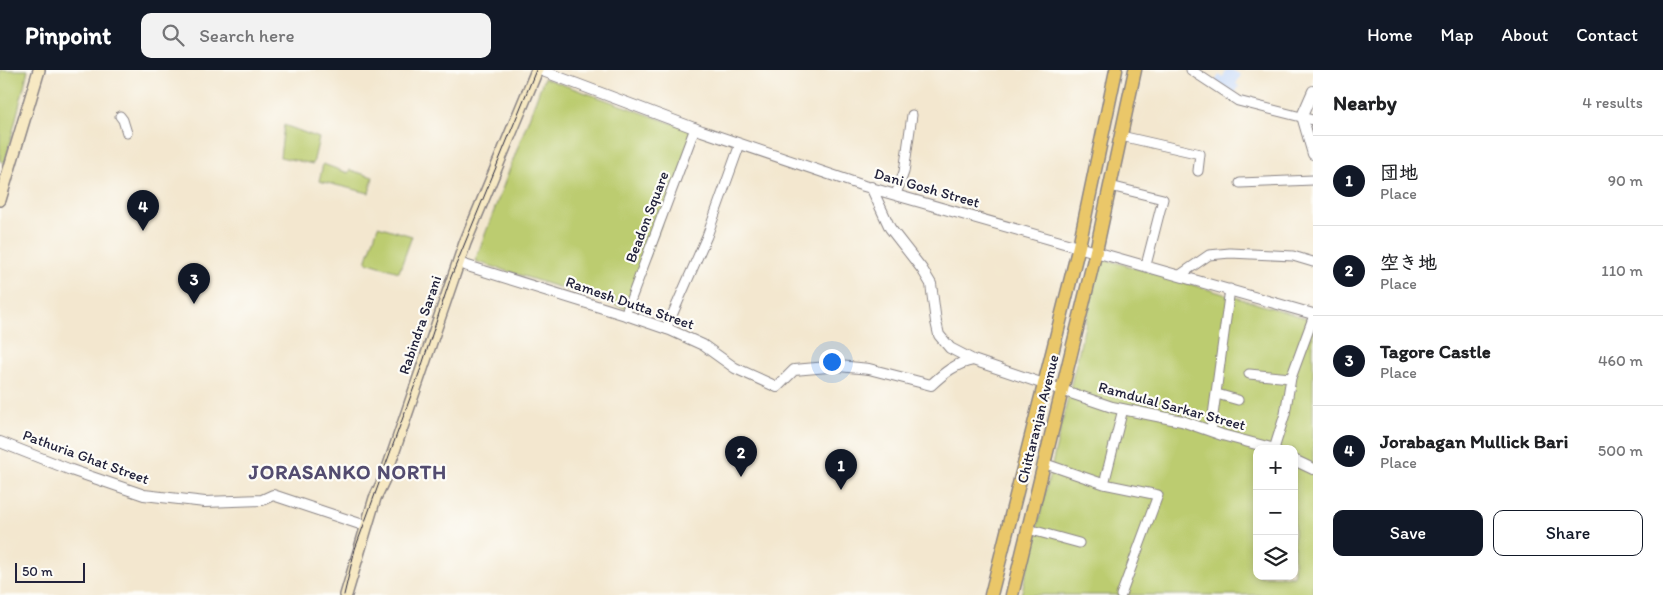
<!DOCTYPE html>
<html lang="en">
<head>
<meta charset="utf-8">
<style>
  body { margin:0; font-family:Itim,"LXGW WenKai TC","Klee One",sans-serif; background:#f2f2f2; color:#202124 }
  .controls { position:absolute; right:15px; bottom:15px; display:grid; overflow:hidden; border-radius:10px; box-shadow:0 2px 8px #0003 }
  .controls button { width:45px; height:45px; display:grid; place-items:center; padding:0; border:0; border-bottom:1px solid #e0e0e0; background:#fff; color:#202124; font:25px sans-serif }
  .scale { position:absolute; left:15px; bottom:12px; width:70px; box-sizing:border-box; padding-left:5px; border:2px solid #22223b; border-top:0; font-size:14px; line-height:18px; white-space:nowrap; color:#22223b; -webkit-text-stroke:4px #fdfcf7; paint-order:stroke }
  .you { position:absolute; left:831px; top:291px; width:18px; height:18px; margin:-12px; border:4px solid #fff; border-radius:50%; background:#1a73e8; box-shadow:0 0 0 8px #1a73e833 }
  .badge { display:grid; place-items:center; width:32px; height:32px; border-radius:50%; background:#111827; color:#fff; font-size:16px; font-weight:700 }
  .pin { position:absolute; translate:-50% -41px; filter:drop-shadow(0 1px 2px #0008) }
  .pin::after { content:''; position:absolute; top:26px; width:18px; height:15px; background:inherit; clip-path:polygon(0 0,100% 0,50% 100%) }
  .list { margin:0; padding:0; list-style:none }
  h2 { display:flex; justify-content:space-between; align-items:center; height:65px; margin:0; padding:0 20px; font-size:21px }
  h2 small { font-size:16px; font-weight:400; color:#757577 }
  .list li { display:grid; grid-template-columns:32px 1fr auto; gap:15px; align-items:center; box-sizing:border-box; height:90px; padding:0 20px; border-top:1px solid #e0e0e0 }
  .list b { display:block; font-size:19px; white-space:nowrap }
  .list p { margin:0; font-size:16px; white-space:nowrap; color:#757577 }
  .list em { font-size:16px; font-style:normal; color:#757577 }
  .actions { display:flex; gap:10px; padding:15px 20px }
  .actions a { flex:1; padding:11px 0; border:1px solid #111827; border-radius:10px; text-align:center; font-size:18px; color:#111827 }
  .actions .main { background:#111827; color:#fff }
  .icon { flex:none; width:28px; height:28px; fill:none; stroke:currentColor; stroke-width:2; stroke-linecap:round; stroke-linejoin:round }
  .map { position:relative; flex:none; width:1313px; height:525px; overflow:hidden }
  header { display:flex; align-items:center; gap:30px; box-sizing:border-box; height:70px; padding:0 25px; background:#111827; color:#fff }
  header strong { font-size:24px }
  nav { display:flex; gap:28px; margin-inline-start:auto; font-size:18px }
  .search { width:350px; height:45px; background:#f2f2f2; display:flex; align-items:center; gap:12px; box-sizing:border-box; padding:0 18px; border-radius:10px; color:#757577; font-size:19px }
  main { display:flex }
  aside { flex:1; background:#fff }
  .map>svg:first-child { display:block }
  .built { fill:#cadcf9 }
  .green { fill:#bccc6f; stroke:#6f7755; fill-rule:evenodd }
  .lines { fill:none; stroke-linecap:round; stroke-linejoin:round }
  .minor-casing { stroke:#8a8485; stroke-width:11 }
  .tertiary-casing { stroke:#8a8485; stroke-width:12 }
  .secondary-casing { stroke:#8a8485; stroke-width:14 }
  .primary-casing { stroke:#8a8485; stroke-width:15 }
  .minor { stroke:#fff; stroke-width:9 }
  .tertiary { stroke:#fff; stroke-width:10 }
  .secondary { stroke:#f7e9c3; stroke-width:11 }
  .primary { stroke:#eac769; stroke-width:12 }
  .tram { stroke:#22223b; stroke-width:1 }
  .labels { text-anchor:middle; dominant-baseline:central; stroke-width:4.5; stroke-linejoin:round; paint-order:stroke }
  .street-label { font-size:15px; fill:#22223b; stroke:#fdfcf7 }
  .district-label { font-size:20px; font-weight:bold; letter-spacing:1px; fill:#534c70; stroke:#fdfcf7 }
</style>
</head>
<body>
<header>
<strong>Pinpoint</strong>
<div class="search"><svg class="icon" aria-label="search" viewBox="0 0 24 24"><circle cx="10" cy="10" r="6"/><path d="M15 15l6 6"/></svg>Search here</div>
<nav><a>Home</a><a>Map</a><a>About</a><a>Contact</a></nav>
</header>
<main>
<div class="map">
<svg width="1313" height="525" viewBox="0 0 1313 525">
  <rect width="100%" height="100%" fill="#fdfcf7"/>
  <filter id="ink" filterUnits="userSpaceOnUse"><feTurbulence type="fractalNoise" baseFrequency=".02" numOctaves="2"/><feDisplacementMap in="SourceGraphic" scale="10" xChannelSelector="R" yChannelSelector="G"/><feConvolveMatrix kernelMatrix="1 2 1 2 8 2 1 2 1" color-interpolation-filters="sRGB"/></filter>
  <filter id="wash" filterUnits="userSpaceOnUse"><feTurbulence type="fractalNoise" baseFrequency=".0096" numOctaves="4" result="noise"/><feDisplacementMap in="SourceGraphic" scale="20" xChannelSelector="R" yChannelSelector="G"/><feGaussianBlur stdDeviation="1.12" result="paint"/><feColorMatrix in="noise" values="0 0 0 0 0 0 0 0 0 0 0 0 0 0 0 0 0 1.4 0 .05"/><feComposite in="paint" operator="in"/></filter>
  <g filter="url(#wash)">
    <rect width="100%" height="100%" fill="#f3e7cf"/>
    <!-- built -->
    <path class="built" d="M 1226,0 L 1232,0 L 1241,5 L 1236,14 L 1239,16 L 1235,24 L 1214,13 L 1219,5 L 1223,7 Z"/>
    <!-- green -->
    <path class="green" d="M 0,0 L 28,0 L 5,93 L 0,91 Z
      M 544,8 L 697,62 L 628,239 L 475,191 Z
      M 284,55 L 319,68 L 313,94 L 280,87 Z
      M 323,94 L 348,103 L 350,100 L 373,107 L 369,123 L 319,111 Z
      M 378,156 L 412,166 L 399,202 L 366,192 Z
      M 1101,188 L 1313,250 L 1313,525 L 1021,525 ZM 1257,379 L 1294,379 L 1294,506 L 1257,506 Z"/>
  </g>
  <g filter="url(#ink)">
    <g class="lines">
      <defs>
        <path id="minor" d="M 1191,0 L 1238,31 L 1313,50
          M 120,46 L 123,50 L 127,63
          M 1121,66 L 1200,84 L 1198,101
          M 1240,113 L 1313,110
          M 1110,116 L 1163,129 L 1146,195
          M 896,124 L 904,102 L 912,45
          M 1180,205 L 1209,185 L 1230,183 L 1293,186 L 1313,192
          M 625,245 L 695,58
          M 666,259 L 707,166 L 740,74
          M 1249,304 L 1291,308
          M 1217,324 L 1238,330
          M 1211,360 L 1230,219
          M 1274,379 L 1285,344 L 1291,308 L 1313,248
          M 1043,393 L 1104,414 L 1158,425 L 1121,525
          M 1104,414 L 1123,339
          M 1028,459 L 1079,473"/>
        <path id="tertiary" d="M 540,0 L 702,61 L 864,116 L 1313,244
          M 1313,21 L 1302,46 L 1313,84
          M 871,117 L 890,158 L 922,199 L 931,214 L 936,252 L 939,265 L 950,278 L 973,290
          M 458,193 L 632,247 L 670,260 L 703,275 L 735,298 L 777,317 L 794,300 L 839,296 L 869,299 L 931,315 C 944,303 956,293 973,290 L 1112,337 L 1182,351 L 1222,365 L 1275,379
          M 0,372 L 71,400 L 144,425 L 205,432 L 262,430 L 273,425 L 366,456
          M 1294,390 L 1313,399"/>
        <path id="secondary" d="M 0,130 L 39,0
          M 346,525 L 375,428 L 385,407 L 465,173 L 537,0"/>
        <path id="primary" d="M 991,525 L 1079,176 L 1116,0
          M 1012,525 L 1096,181 L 1135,0"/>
      </defs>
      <!-- minor casing -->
      <use href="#minor" class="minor-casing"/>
      <!-- tertiary casing -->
      <use href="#tertiary" class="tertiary-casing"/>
      <!-- secondary casing -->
      <use href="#secondary" class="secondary-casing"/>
      <!-- primary casing -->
      <use href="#primary" class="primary-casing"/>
      <!-- minor -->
      <use href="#minor" class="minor"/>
      <!-- tertiary -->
      <use href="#tertiary" class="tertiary"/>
      <!-- secondary -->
      <use href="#secondary" class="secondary"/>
      <!-- primary -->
      <use href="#primary" class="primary"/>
      <!-- tram -->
      <path class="tram" d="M 344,525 L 355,479 L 421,298 L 451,207 L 536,0"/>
    </g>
  </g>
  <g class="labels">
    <!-- street labels -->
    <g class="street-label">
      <text transform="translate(927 118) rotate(16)">Dani Gosh Street</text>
      <text transform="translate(647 147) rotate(-69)">Beadon Square</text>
      <text transform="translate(630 233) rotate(19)">Ramesh Dutta Street</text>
      <text transform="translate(420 255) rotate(-71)">Rabindra Sarani</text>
      <text transform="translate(1172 336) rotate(15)">Ramdulal Sarkar Street</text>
      <text transform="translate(1038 349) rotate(-76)">Chittaranjan Avenue</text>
      <text transform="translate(86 387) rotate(20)">Pathuria Ghat Street</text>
    </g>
    <!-- district labels -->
    <g class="district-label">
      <text x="348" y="402">JORASANKO NORTH</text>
    </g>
  </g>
</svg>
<div class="controls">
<button>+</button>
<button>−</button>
<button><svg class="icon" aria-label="layers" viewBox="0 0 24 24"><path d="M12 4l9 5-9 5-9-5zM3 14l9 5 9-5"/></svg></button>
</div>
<div class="scale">50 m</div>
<div class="you"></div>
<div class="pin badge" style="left:841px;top:420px">1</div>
<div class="pin badge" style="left:741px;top:407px">2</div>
<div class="pin badge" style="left:194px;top:234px">3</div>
<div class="pin badge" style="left:143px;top:161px">4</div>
</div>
<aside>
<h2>Nearby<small>4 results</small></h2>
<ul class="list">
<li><span class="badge">1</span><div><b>団地</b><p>Place</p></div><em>90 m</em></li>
<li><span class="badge">2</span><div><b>空き地</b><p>Place</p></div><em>110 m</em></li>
<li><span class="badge">3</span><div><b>Tagore Castle</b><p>Place</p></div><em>460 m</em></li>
<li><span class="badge">4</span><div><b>Jorabagan Mullick Bari</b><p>Place</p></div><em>500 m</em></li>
</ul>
<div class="actions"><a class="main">Save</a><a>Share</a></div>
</aside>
</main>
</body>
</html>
